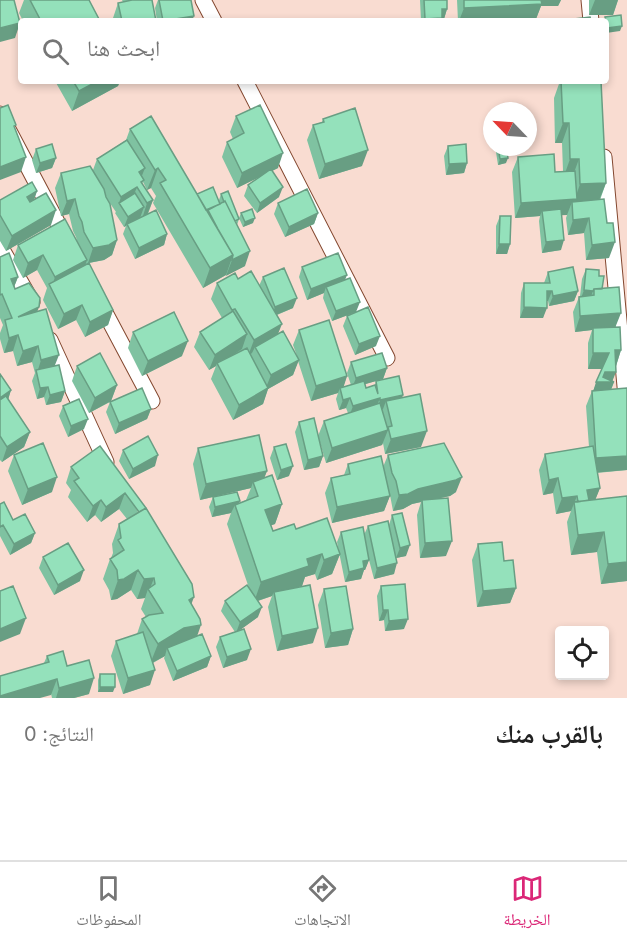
<!DOCTYPE html>
<html lang="ar">
<head>
<meta charset="utf-8">
<style>
  body { margin:0; font-family:Inter,"Noto Naskh Arabic",sans-serif; background:#f6f6f6; color:#222; direction:rtl }
  .controls { position:absolute; right:18px; bottom:18px; display:grid; overflow:hidden; border-radius:6px; box-shadow:0 3px 9px #0003 }
  .controls button { width:54px; height:54px; display:grid; place-items:center; padding:0; border:0; border-bottom:2px solid #e0e0e0; background:#fff; color:#222; font:30px sans-serif }
  .compass { position:absolute; left:483px; top:102px; width:54px; height:54px; border-radius:50%; background:#fff; box-shadow:0 3px 9px #0003; rotate:295deg }
  .list { margin:0; padding:0; list-style:none }
  h2 { display:flex; justify-content:space-between; align-items:center; height:78px; margin:0; padding:0 24px; font-size:26px }
  h2 small { font-size:20px; font-weight:400; color:#767676 }
  .icon { flex:none; width:33px; height:33px; fill:none; stroke:currentColor; stroke-width:2; stroke-linecap:round; stroke-linejoin:round }
  .map { position:relative; flex:none; width:627px; height:698px; overflow:hidden; direction:ltr }
  .search { position:absolute; background:#fff; box-shadow:0 3px 9px #0003; left:18px; right:18px; top:18px; height:66px; display:flex; align-items:center; gap:15px; box-sizing:border-box; padding:0 21px; border-radius:6px; color:#767676; font-size:22px }
  .sheet { height:162px; background:#fff }
  nav { display:flex; justify-content:space-around; align-items:center; box-sizing:border-box; height:84px; border-top:2px solid #e0e0e0; background:#fff; font-size:16px; color:#767676 }
  nav a { display:grid; justify-items:center; gap:3px }
  nav .on { color:#db2777 }
  .map>svg:first-child { display:block }
  .lines { fill:none; stroke-linecap:round; stroke-linejoin:round }
  .minor-casing { stroke:#83472f; stroke-width:17 }
  .minor { stroke:#fff; stroke-width:15 }
  .wall { fill:#7fc2a1 }
  .shaded-wall { fill:#689e83 }
  .building { fill:#94e1bb; stroke:#689e83; stroke-width:1.5 }
</style>
</head>
<body>
<div class="map">
<svg width="627" height="698" viewBox="0 0 627 698">
  <rect width="100%" height="100%" fill="#f9dcd1"/>
  <g class="lines">
    <defs>
      <path id="minor" d="M 203,0 L 214,21
        M 589,0 L 591,21
        M 245,81 L 387,358
        M 0,114 L 66,239
        M 604,157 L 627,408
        M 0,246 L 32,302
        M 100,303 L 152,401
        M 50,340 L 106,462"/>
    </defs>
    <!-- minor casing -->
    <use href="#minor" class="minor-casing"/>
    <!-- minor -->
    <use href="#minor" class="minor"/>
  </g>
  <!-- wall -->
  <path class="wall" d="M 24,0 L 89,0 L 100,21 L 23,21 L 19,13 Z
    M 122,0 L 152,0 L 156,21 L 113,21 L 113,18 L 118,3 L 123,2 Z
    M 158,0 L 191,0 L 192,21 L 157,21 L 155,8 Z
    M 420,0 L 447,0 L 447,9 L 444,19 L 442,19 L 441,21 L 421,21 Z
    M 457,0 L 561,0 L 558,6 L 541,6 L 536,19 L 505,21 L 458,21 Z
    M 589,0 L 618,0 L 613,15 L 589,15 Z
    M 55,81 L 120,81 L 118,86 L 72,111 Z
    M 560,81 L 601,81 L 606,183 L 600,200 L 609,258 L 586,260 L 584,233 L 568,235 L 566,218 L 567,215 L 561,215 L 561,250 L 542,253 L 539,221 L 540,216 L 515,218 L 512,172 L 518,157 L 555,172 L 563,171 L 562,143 L 555,143 L 554,98 Z
    M 236,116 L 278,168 L 272,171 L 279,197 L 257,213 L 244,196 L 248,185 L 261,176 L 237,188 L 222,157 L 227,142 L 233,139 L 230,132 Z
    M 323,119 L 362,166 L 319,179 L 307,140 L 313,125 L 322,122 Z
    M 130,129 L 197,194 L 219,200 L 221,194 L 239,219 L 237,225 L 245,266 L 226,275 L 203,288 L 153,203 L 156,196 L 151,188 L 147,190 L 143,182 L 142,184 L 153,200 L 148,214 L 167,234 L 164,245 L 135,259 L 123,234 L 126,226 L 124,227 L 115,213 L 116,212 L 105,196 L 117,240 L 112,255 L 104,260 L 89,263 L 113,310 L 108,325 L 85,337 L 76,320 L 58,329 L 43,300 L 47,288 L 37,270 L 23,278 L 13,260 L 18,245 L 77,241 L 76,237 L 73,231 L 69,214 L 61,216 L 55,188 L 61,173 L 93,170 L 97,159 L 126,140 Z
    M 448,146 L 467,163 L 464,173 L 446,175 L 444,156 Z
    M 498,147 L 506,163 L 498,165 L 496,152 Z
    M 36,149 L 56,158 L 52,168 L 36,173 L 32,160 Z
    M 37,191 L 34,199 L 51,225 L 6,251 L 0,241 L 0,243 L 0,200 Z
    M 278,203 L 318,213 L 314,224 L 285,237 L 274,214 Z
    M 241,213 L 253,223 L 243,227 L 239,218 Z
    M 500,216 L 510,244 L 507,254 L 496,254 L 496,226 Z
    M 0,257 L 18,277 L 14,287 L 15,289 L 37,311 L 55,366 L 65,391 L 61,402 L 46,405 L 44,397 L 37,399 L 32,381 L 35,373 L 32,362 L 17,366 L 13,351 L 4,353 L 0,339 L 0,333 L 3,325 L 0,318 Z
    M 302,267 L 345,280 L 356,312 L 332,321 L 323,298 L 324,293 L 307,300 L 299,277 Z
    M 586,269 L 599,276 L 616,327 L 621,350 L 616,366 L 612,382 L 614,382 L 611,390 L 627,388 L 627,470 L 597,473 L 600,488 L 595,500 L 627,496 L 627,581 L 601,584 L 597,552 L 571,555 L 567,522 L 571,511 L 556,514 L 553,493 L 543,495 L 539,470 L 545,454 L 589,447 L 586,406 L 592,391 L 593,391 L 603,369 L 588,369 L 588,343 L 592,330 L 575,332 L 573,312 L 579,297 L 580,296 L 582,279 Z
    M 548,272 L 578,291 L 574,301 L 549,306 L 548,301 L 547,301 L 543,318 L 520,318 L 521,293 L 524,283 L 544,283 Z
    M 263,277 L 293,308 L 277,315 L 278,334 L 297,356 L 293,345 L 299,330 L 347,376 L 343,387 L 351,385 L 347,373 L 351,362 L 387,368 L 383,379 L 365,384 L 366,388 L 375,385 L 376,381 L 403,398 L 421,447 L 385,454 L 383,443 L 382,445 L 326,463 L 319,439 L 323,456 L 319,467 L 304,470 L 295,432 L 299,422 L 318,436 L 324,421 L 348,413 L 346,408 L 339,410 L 336,399 L 338,393 L 311,401 L 298,361 L 293,375 L 268,389 L 263,404 L 233,420 L 211,379 L 216,366 L 209,370 L 194,347 L 200,332 L 222,318 L 211,299 L 217,283 L 238,279 L 259,286 Z
    M 347,316 L 376,346 L 355,355 L 343,326 Z
    M 133,332 L 182,356 L 142,376 L 128,348 Z
    M 77,366 L 117,385 L 111,401 L 151,409 L 147,419 L 115,434 L 106,412 L 110,402 L 89,413 L 72,381 Z
    M 0,374 L 11,390 L 8,399 L 30,432 L 24,447 L 2,462 L 0,460 Z
    M 63,406 L 84,429 L 68,437 L 59,416 Z
    M 100,446 L 191,604 L 197,635 L 211,656 L 207,667 L 173,681 L 164,658 L 165,656 L 153,663 L 150,685 L 123,694 L 111,656 L 116,641 L 137,634 L 142,619 L 146,617 L 141,609 L 145,598 L 137,599 L 131,590 L 117,599 L 111,600 L 109,590 L 103,579 L 110,559 L 111,558 L 113,553 L 112,544 L 119,524 L 127,519 L 119,509 L 101,522 L 95,515 L 87,522 L 68,497 L 71,490 L 66,483 L 71,467 Z
    M 274,447 L 289,476 L 277,480 L 270,458 Z
    M 198,448 L 267,471 L 264,478 L 282,504 L 275,524 L 271,525 L 273,531 L 296,529 L 340,554 L 332,574 L 317,580 L 315,574 L 305,577 L 302,586 L 297,587 L 313,643 L 277,651 L 268,607 L 272,596 L 258,601 L 258,617 L 238,631 L 247,660 L 223,668 L 216,647 L 220,637 L 235,632 L 221,611 L 225,601 L 249,588 L 227,524 L 231,513 L 212,517 L 209,507 L 213,497 L 240,501 L 239,503 L 246,500 L 251,488 L 200,500 L 193,464 Z
    M 123,450 L 155,466 L 129,479 L 119,461 Z
    M 14,455 L 52,492 L 22,505 L 8,471 Z
    M 388,455 L 456,492 L 450,496 L 436,499 L 446,556 L 420,558 L 417,515 L 421,502 L 412,504 L 403,509 L 393,511 L 390,495 L 384,511 L 332,523 L 325,493 L 331,478 L 344,475 L 348,464 L 383,467 Z
    M 0,504 L 13,520 L 35,533 L 31,543 L 10,555 L 0,536 Z
    M 392,515 L 406,556 L 396,558 L 394,574 L 374,579 L 369,560 L 365,570 L 364,570 L 361,579 L 345,582 L 337,542 L 341,532 L 364,535 L 368,526 L 389,525 Z
    M 478,544 L 504,561 L 516,588 L 510,603 L 477,607 L 472,560 Z
    M 43,557 L 80,581 L 54,595 L 39,568 Z
    M 381,586 L 404,629 L 385,631 L 384,620 L 379,621 L 377,596 Z
    M 324,589 L 353,629 L 348,645 L 325,648 L 318,605 Z
    M 47,656 L 67,666 L 89,694 L 74,698 L 52,698 L 44,663 Z
    M 100,674 L 113,692 L 98,692 L 98,680 Z"/>
  <!-- shaded-wall -->
  <path class="shaded-wall" d="M 540,0 L 561,0 L 558,6 L 541,6 L 536,19 L 505,21 L 459,21 L 464,8 Z
    M 595,0 L 618,0 L 613,15 L 589,15 Z
    M 442,9 L 447,9 L 444,19 L 442,19 L 441,21 L 424,21 L 425,19 Z
    M 194,16 L 192,21 L 163,21 Z
    M 20,23 L 15,38 L 0,42 L 0,28 Z
    M 622,26 L 620,31 L 606,33 L 607,28 Z
    M 98,81 L 120,81 L 118,86 L 72,111 L 79,91 Z
    M 563,123 L 569,123 L 562,143 L 555,143 Z
    M 368,150 L 362,166 L 319,179 L 325,164 Z
    M 283,153 L 278,168 L 237,188 L 242,173 Z
    M 26,157 L 21,172 L 0,180 L 0,167 Z
    M 56,158 L 52,168 L 36,173 L 40,163 Z
    M 508,158 L 506,163 L 498,165 L 500,159 Z
    M 570,159 L 579,159 L 572,178 L 563,179 Z
    M 467,163 L 464,173 L 446,175 L 449,164 Z
    M 145,168 L 139,183 L 139,172 Z
    M 158,168 L 151,188 L 147,190 L 155,170 Z
    M 606,183 L 598,203 L 572,202 L 567,215 L 543,216 L 542,211 L 540,216 L 515,218 L 521,203 L 575,199 L 580,184 Z
    M 137,187 L 131,202 L 119,203 L 116,212 L 121,197 Z
    M 283,187 L 279,197 L 257,213 L 260,203 Z
    M 37,191 L 32,206 L 27,197 Z
    M 75,199 L 69,214 L 61,216 L 67,201 Z
    M 153,200 L 147,215 L 142,219 L 147,203 Z
    M 144,207 L 140,218 L 127,224 L 126,226 L 124,227 L 128,217 Z
    M 56,210 L 51,225 L 6,251 L 12,236 Z
    M 318,213 L 314,224 L 285,237 L 289,227 Z
    M 255,218 L 253,223 L 243,227 L 245,222 Z
    M 589,218 L 584,233 L 568,235 L 573,220 Z
    M 167,234 L 164,245 L 135,259 L 139,248 Z
    M 117,240 L 112,255 L 104,260 L 88,263 L 93,248 Z
    M 564,240 L 561,250 L 542,253 L 546,242 Z
    M 615,242 L 609,258 L 586,260 L 592,245 Z
    M 499,244 L 510,244 L 507,254 L 496,254 Z
    M 250,251 L 245,266 L 226,276 L 232,260 Z
    M 43,255 L 37,270 L 23,278 L 28,263 Z
    M 233,255 L 226,275 L 203,288 L 210,268 Z
    M 87,260 L 82,275 L 51,289 L 55,277 Z
    M 347,275 L 343,285 L 326,287 L 324,293 L 307,300 L 311,289 Z
    M 18,277 L 12,292 L 11,279 Z
    M 584,290 L 593,291 L 589,302 L 580,301 Z
    M 547,291 L 552,291 L 548,301 L 544,301 Z
    M 578,291 L 574,301 L 549,306 L 553,296 Z
    M 297,298 L 293,308 L 271,317 L 275,307 Z
    M 360,302 L 356,312 L 332,321 L 336,311 Z
    M 82,305 L 76,320 L 58,329 L 64,314 Z
    M 39,307 L 33,323 L 18,317 Z
    M 524,307 L 547,308 L 543,318 L 520,318 Z
    M 113,310 L 108,325 L 85,337 L 90,322 Z
    M 621,313 L 615,328 L 593,328 L 592,330 L 575,332 L 580,316 Z
    M 282,324 L 276,339 L 255,347 L 252,353 L 248,356 L 254,340 Z
    M 247,334 L 242,349 L 218,365 L 217,363 L 216,366 L 209,370 L 215,355 Z
    M 18,335 L 13,351 L 4,353 L 9,338 Z
    M 380,336 L 376,346 L 355,355 L 359,344 Z
    M 188,341 L 182,356 L 142,376 L 148,361 Z
    M 38,346 L 32,362 L 17,366 L 23,351 Z
    M 615,350 L 621,350 L 616,366 Z
    M 593,353 L 609,353 L 604,369 L 588,369 Z
    M 59,355 L 53,370 L 37,373 L 41,360 Z
    M 299,360 L 293,375 L 268,389 L 263,404 L 233,420 L 239,405 L 265,390 L 271,375 Z
    M 387,368 L 383,379 L 352,388 L 356,378 Z
    M 605,372 L 616,372 L 612,382 L 614,382 L 608,397 L 592,395 L 596,382 Z
    M 347,376 L 342,392 L 340,388 L 338,393 L 311,401 L 316,386 Z
    M 117,385 L 111,401 L 89,413 L 95,398 Z
    M 48,387 L 44,397 L 37,399 L 40,388 Z
    M 11,390 L 8,400 L 0,406 L 0,398 Z
    M 65,391 L 61,402 L 46,405 L 50,395 Z
    M 403,395 L 400,406 L 386,401 L 383,409 L 377,411 L 380,400 Z
    M 350,398 L 346,408 L 339,410 L 343,400 Z
    M 380,398 L 376,408 L 349,417 L 353,406 Z
    M 151,409 L 147,419 L 115,434 L 119,423 Z
    M 88,419 L 84,429 L 68,437 L 71,426 Z
    M 388,430 L 382,445 L 326,463 L 332,448 Z
    M 427,431 L 421,447 L 385,454 L 391,439 Z
    M 30,432 L 24,447 L 2,462 L 7,447 Z
    M 158,455 L 155,466 L 129,479 L 133,469 Z
    M 323,456 L 319,467 L 304,470 L 308,460 Z
    M 627,456 L 627,470 L 591,473 L 596,458 Z
    M 293,466 L 289,476 L 277,480 L 281,470 Z
    M 267,471 L 261,486 L 253,482 L 251,488 L 200,500 L 206,484 Z
    M 57,477 L 52,492 L 22,505 L 28,489 Z
    M 462,477 L 456,492 L 450,496 L 422,502 L 422,500 L 421,502 L 412,504 L 403,509 L 393,511 L 399,495 L 418,489 Z
    M 558,478 L 553,493 L 543,495 L 549,480 Z
    M 600,488 L 594,503 L 587,504 L 587,490 Z
    M 125,493 L 119,509 L 101,522 L 106,507 Z
    M 390,496 L 384,511 L 332,523 L 337,507 Z
    M 577,496 L 571,511 L 556,514 L 562,498 Z
    M 101,500 L 95,515 L 87,522 L 93,506 Z
    M 240,501 L 236,510 L 235,505 L 231,513 L 212,517 L 215,507 Z
    M 282,504 L 275,524 L 258,530 L 265,510 Z
    M 604,532 L 597,552 L 571,555 L 578,535 Z
    M 35,533 L 31,543 L 10,555 L 14,544 Z
    M 452,541 L 446,556 L 420,558 L 425,543 Z
    M 410,545 L 406,556 L 396,558 L 400,548 Z
    M 322,554 L 315,574 L 305,577 L 302,586 L 274,595 L 274,592 L 272,596 L 254,602 L 261,582 L 307,559 Z
    M 340,554 L 332,574 L 317,580 L 324,560 Z
    M 369,560 L 365,570 L 364,570 L 361,579 L 345,582 L 349,572 L 363,561 Z
    M 627,562 L 627,581 L 601,584 L 608,564 Z
    M 397,563 L 394,574 L 374,579 L 377,568 Z
    M 84,570 L 80,581 L 54,595 L 58,585 Z
    M 138,570 L 131,590 L 117,599 L 111,600 L 118,580 Z
    M 154,578 L 149,591 L 148,589 L 145,598 L 137,599 L 144,579 Z
    M 516,588 L 510,603 L 477,607 L 483,591 Z
    M 194,597 L 187,616 L 189,600 Z
    M 262,607 L 258,617 L 236,633 L 240,622 Z
    M 383,610 L 388,610 L 384,620 L 379,621 Z
    M 26,618 L 20,634 L 0,642 L 0,629 Z
    M 408,619 L 404,629 L 385,631 L 389,621 Z
    M 201,625 L 194,645 L 167,648 L 165,656 L 150,664 L 158,644 L 184,628 Z
    M 318,628 L 313,643 L 277,651 L 282,636 Z
    M 353,629 L 348,645 L 325,648 L 331,633 Z
    M 251,649 L 247,660 L 223,668 L 227,657 Z
    M 211,656 L 207,667 L 173,681 L 177,671 Z
    M 155,670 L 150,685 L 123,694 L 128,678 Z
    M 94,678 L 89,694 L 74,698 L 56,698 L 59,688 Z
    M 57,679 L 51,695 L 40,698 L 0,698 L 0,696 Z
    M 100,687 L 115,687 L 113,692 L 98,692 Z"/>
  <!-- building -->
  <path class="building" d="M 0,0 L 14,0 L 20,23 L 0,28 Z
    M 30,0 L 89,0 L 100,21 L 41,21 Z
    M 132,0 L 152,0 L 156,21 L 122,21 L 118,3 Z
    M 159,0 L 191,0 L 194,16 L 163,21 Z
    M 424,0 L 447,0 L 447,9 L 442,9 L 442,18 L 425,19 Z
    M 464,0 L 541,0 L 542,4 L 464,8 Z
    M 621,15 L 622,26 L 607,28 L 605,17 Z
    M 590,17 L 591,21 L 557,21 Z
    M 73,81 L 98,81 L 79,91 Z
    M 561,81 L 601,81 L 606,183 L 580,184 L 579,159 L 570,159 L 569,123 L 563,123 Z
    M 8,105 L 16,125 L 14,126 L 26,157 L 0,167 L 0,108 Z
    M 260,105 L 283,153 L 242,173 L 227,142 L 244,133 L 236,116 Z
    M 355,108 L 368,150 L 325,164 L 313,125 L 324,122 L 323,119 Z
    M 151,116 L 233,255 L 210,268 L 160,183 L 166,180 L 158,168 L 155,170 L 130,129 Z
    M 127,140 L 145,168 L 139,172 L 144,180 L 141,182 L 153,200 L 147,203 L 137,187 L 121,197 L 97,159 Z
    M 52,144 L 56,158 L 40,163 L 36,149 Z
    M 466,144 L 467,163 L 449,164 L 448,146 Z
    M 498,147 L 506,147 L 508,158 L 500,159 Z
    M 554,154 L 555,172 L 575,171 L 577,199 L 521,203 L 518,157 Z
    M 90,166 L 104,189 L 106,197 L 110,204 L 117,240 L 109,245 L 93,248 L 84,232 L 82,222 L 79,216 L 75,199 L 67,201 L 61,173 Z
    M 271,169 L 283,187 L 260,203 L 248,185 Z
    M 32,182 L 37,191 L 27,197 L 30,202 L 46,193 L 56,210 L 12,236 L 0,215 L 0,200 Z
    M 213,187 L 220,204 L 206,210 L 197,194 Z
    M 307,189 L 318,213 L 289,227 L 278,203 Z
    M 228,191 L 239,219 L 235,221 L 225,201 L 224,202 L 221,194 Z
    M 135,193 L 144,207 L 128,217 L 119,203 Z
    M 604,199 L 607,223 L 613,223 L 615,242 L 592,245 L 589,218 L 573,220 L 572,202 Z
    M 225,201 L 250,251 L 232,260 L 233,255 L 218,229 L 208,210 Z
    M 252,209 L 255,218 L 245,222 L 241,213 Z
    M 561,209 L 564,240 L 546,242 L 542,211 Z
    M 156,210 L 167,234 L 139,248 L 127,224 Z
    M 500,216 L 511,216 L 510,244 L 499,244 Z
    M 65,219 L 87,260 L 55,277 L 43,255 L 28,263 L 18,245 Z
    M 9,253 L 18,277 L 11,279 L 15,289 L 29,283 L 40,298 L 39,307 L 18,317 L 46,309 L 59,355 L 41,360 L 38,346 L 23,351 L 18,335 L 9,338 L 5,320 L 12,318 L 2,294 L 0,295 L 0,257 Z
    M 338,253 L 347,275 L 311,289 L 302,267 Z
    M 89,263 L 113,310 L 90,322 L 82,305 L 64,314 L 49,284 Z
    M 573,267 L 578,291 L 553,296 L 552,291 L 547,291 L 547,308 L 524,307 L 524,283 L 550,283 L 548,272 Z
    M 284,268 L 297,298 L 275,307 L 263,277 Z
    M 586,269 L 599,270 L 599,276 L 604,276 L 602,289 L 594,289 L 593,291 L 584,290 Z
    M 251,271 L 282,324 L 254,340 L 235,309 L 232,310 L 217,283 L 235,273 L 238,279 Z
    M 350,278 L 360,302 L 336,311 L 326,287 Z
    M 619,287 L 621,313 L 580,316 L 579,297 L 594,295 L 594,289 Z
    M 368,307 L 380,336 L 359,344 L 347,316 Z
    M 233,311 L 247,334 L 215,355 L 200,332 Z
    M 174,312 L 188,341 L 148,361 L 133,332 Z
    M 329,320 L 347,376 L 316,386 L 299,330 Z
    M 620,327 L 621,350 L 615,350 L 616,372 L 605,372 L 603,377 L 614,382 L 596,382 L 609,353 L 593,353 L 593,328 Z
    M 283,331 L 299,360 L 271,375 L 255,347 Z
    M 247,348 L 268,388 L 239,405 L 217,363 Z
    M 100,353 L 117,385 L 95,398 L 77,366 Z
    M 382,353 L 387,368 L 356,378 L 351,362 Z
    M 59,365 L 65,391 L 50,395 L 48,387 L 40,388 L 36,370 Z
    M 0,374 L 11,390 L 0,398 Z
    M 399,376 L 403,395 L 380,400 L 380,398 L 353,406 L 350,398 L 343,400 L 340,388 L 364,381 L 366,388 L 375,385 L 378,394 L 376,381 Z
    M 142,388 L 151,409 L 119,423 L 110,402 Z
    M 627,388 L 627,456 L 596,458 L 592,391 Z
    M 420,394 L 427,431 L 391,439 L 388,427 L 392,426 L 386,401 Z
    M 6,396 L 30,432 L 7,447 L 0,436 L 0,400 Z
    M 79,399 L 88,419 L 71,426 L 63,406 Z
    M 380,403 L 388,430 L 332,448 L 324,421 Z
    M 314,418 L 323,456 L 308,460 L 299,422 Z
    M 259,435 L 267,471 L 206,484 L 198,448 Z
    M 148,436 L 158,455 L 133,469 L 123,450 Z
    M 43,443 L 57,477 L 28,489 L 14,455 Z
    M 444,443 L 462,477 L 456,480 L 418,489 L 408,494 L 399,495 L 396,481 L 392,473 L 388,455 Z
    M 286,444 L 293,466 L 281,470 L 274,447 Z
    M 100,446 L 146,508 L 139,512 L 125,493 L 106,507 L 101,500 L 93,506 L 74,481 L 79,478 L 71,467 Z
    M 593,446 L 600,488 L 587,490 L 589,500 L 578,502 L 577,496 L 562,498 L 558,478 L 549,480 L 545,454 Z
    M 381,456 L 390,496 L 337,507 L 331,478 L 350,474 L 348,464 Z
    M 272,475 L 282,504 L 265,510 L 273,531 L 294,524 L 296,529 L 327,518 L 340,554 L 324,560 L 322,554 L 307,559 L 309,566 L 261,582 L 235,505 L 258,496 L 253,482 Z
    M 237,492 L 240,501 L 215,507 L 213,497 Z
    M 627,496 L 627,562 L 608,564 L 604,532 L 578,535 L 574,502 Z
    M 448,498 L 452,541 L 425,543 L 422,500 Z
    M 4,502 L 13,520 L 25,514 L 35,533 L 14,544 L 3,525 L 0,527 L 0,504 Z
    M 146,508 L 192,584 L 194,597 L 189,600 L 200,619 L 201,625 L 184,628 L 158,644 L 142,619 L 149,615 L 163,613 L 148,589 L 155,584 L 154,578 L 144,579 L 138,570 L 124,579 L 118,580 L 117,570 L 110,559 L 124,550 L 118,540 L 121,538 L 119,524 Z
    M 402,513 L 410,545 L 400,548 L 392,515 Z
    M 388,521 L 397,563 L 377,568 L 368,526 Z
    M 363,527 L 369,560 L 363,561 L 364,568 L 349,572 L 341,532 Z
    M 502,542 L 504,561 L 513,560 L 516,588 L 483,591 L 478,544 Z
    M 68,543 L 84,570 L 58,585 L 43,557 Z
    M 405,584 L 408,619 L 389,621 L 388,610 L 383,610 L 381,586 Z
    M 247,585 L 262,607 L 240,622 L 225,601 Z
    M 310,585 L 318,628 L 282,636 L 274,592 Z
    M 13,586 L 26,618 L 0,629 L 0,591 Z
    M 346,586 L 353,629 L 331,633 L 324,589 Z
    M 244,629 L 251,649 L 227,657 L 220,637 Z
    M 143,632 L 155,670 L 128,678 L 116,641 Z
    M 202,634 L 211,656 L 177,671 L 167,648 Z
    M 63,651 L 67,666 L 89,660 L 94,678 L 59,688 L 57,679 L 0,696 L 0,676 L 49,662 L 47,656 Z
    M 100,674 L 115,674 L 115,687 L 100,687 Z"/>
</svg>
<div class="controls">
<button><svg class="icon" aria-label="locate" viewBox="0 0 24 24"><circle cx="12" cy="12" r="6"/><path d="M12 2v4M12 18v4M2 12h4M18 12h4"/></svg></button>
</div>
<svg class="compass" viewBox="-18 -18 36 36"><path d="M0-13l5 13h-10z" fill="#e53935"/><path d="M0 13l5-13h-10z" fill="#767676"/></svg>
<div class="search"><svg class="icon" aria-label="search" viewBox="0 0 24 24"><circle cx="10" cy="10" r="6"/><path d="M15 15l6 6"/></svg>ابحث هنا</div>
</div>
<section class="sheet">
<h2>بالقرب منك<small>النتائج: 0</small></h2>
<ul class="list">
</ul>
</section>
<nav>
<a class="on"><svg class="icon" aria-label="map" viewBox="0 0 24 24"><path d="M3 6l6-2 6 2 6-2v14l-6 2-6-2-6 2zM9 4v14M15 6v14"/></svg>الخريطة</a>
<a><svg class="icon" aria-label="directions" viewBox="0 0 24 24"><path d="M12 3l9 9-9 9-9-9zM9 14v-3h6M13 9l2 2-2 2"/></svg>الاتجاهات</a>
<a><svg class="icon" aria-label="saved" viewBox="0 0 24 24"><path d="M7 4h10v16l-5-4-5 4z"/></svg>المحفوظات</a>
</nav>
</body>
</html>
